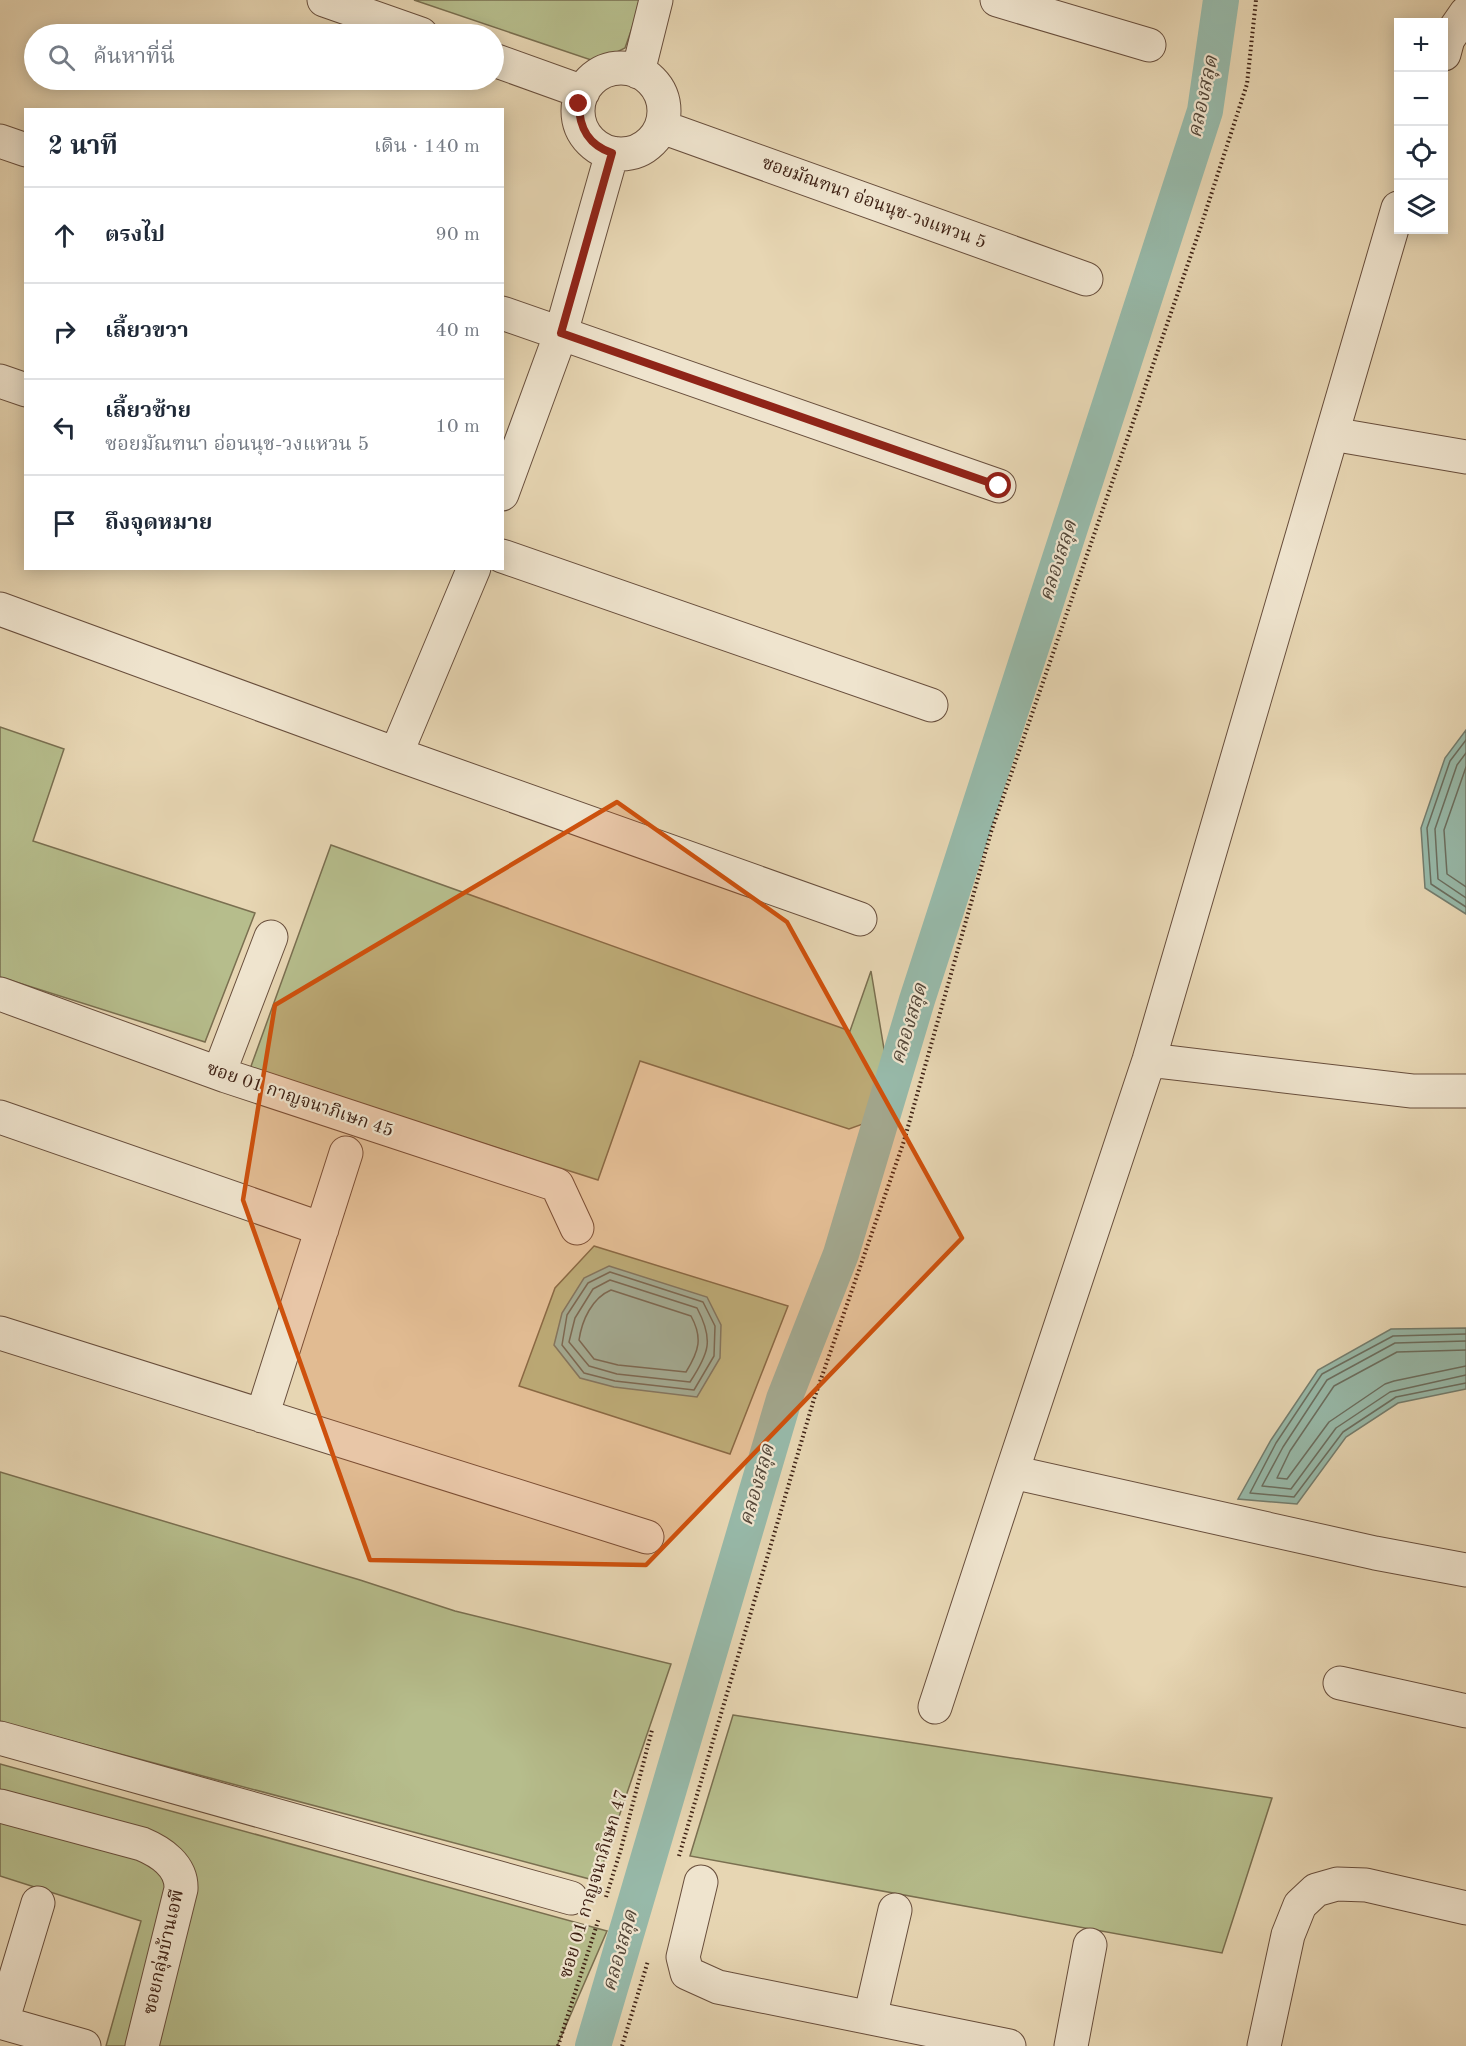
<!DOCTYPE html>
<html lang="th">
<head>
<meta charset="utf-8">
<style>
  body { margin:0; font-family:"Old Standard TT","Noto Serif Thai",serif; background:#f2f2f3; color:#1f2937 }
  .controls { position:absolute; right:18px; top:18px; display:grid; overflow:hidden; border-radius:0px; box-shadow:0 3px 15px #0003 }
  .controls button { width:54px; height:54px; display:grid; place-items:center; padding:0; border:0; border-bottom:2px solid #e0e1e3; background:#fff; color:#1f2937; font:30px sans-serif }
  .stop { position:absolute; width:18px; height:18px; margin:-14px; border:4px solid #8f2418; border-radius:50%; background:#fff }
  .stop.end { background:#8f2418; border-color:#fff; box-shadow:0 2px 6px #0008 }
  .list { margin:0; padding:0; list-style:none }
  h2 { display:flex; justify-content:space-between; align-items:center; height:78px; margin:0; padding:0 24px; font-size:26px }
  h2 small { font-size:20px; font-weight:400; color:#747a83 }
  .list li { display:grid; grid-template-columns:39px 1fr auto; gap:18px; align-items:center; box-sizing:border-box; height:96px; padding:0 24px; border-top:2px solid #e0e1e3 }
  .list b { display:block; font-size:22px; white-space:nowrap }
  .list p { margin:0; font-size:20px; white-space:nowrap; color:#747a83 }
  .list em { font-size:20px; font-style:normal; color:#747a83 }
  .icon { flex:none; width:33px; height:33px; fill:none; stroke:currentColor; stroke-width:2; stroke-linecap:round; stroke-linejoin:round }
  .map { position:relative; flex:none; width:1466px; height:2046px; overflow:hidden }
  .search { position:absolute; background:#fff; box-shadow:0 3px 15px #0003; left:24px; top:24px; width:480px; height:66px; display:flex; align-items:center; gap:15px; box-sizing:border-box; padding:0 21px; border-radius:33px; color:#747a83; font-size:22px }
  .panel { position:absolute; background:#fff; box-shadow:0 3px 15px #0003; left:24px; top:108px; width:480px; height:462px; border-radius:0px }
  .map>svg:first-child { display:block }
  .green { fill:#b6bd8c; stroke:#7a6f50; stroke-width:1.5 }
  .water { fill:#97b9a9; stroke:#737c6d; stroke-width:1.5 }
  .lines { fill:none; stroke-linecap:round; stroke-linejoin:round }
  .shore { stroke:#6a6d5e; stroke-width:1.5 }
  .canal { stroke:#97b9a9; stroke-width:36 }
  .minor-casing { stroke:#684e3c; stroke-width:35 }
  .path { stroke:#3e2114; stroke-width:4; stroke-dasharray:1.5 3; stroke-linecap:butt }
  .minor { stroke:#efe4ce; stroke-width:33 }
  .route { stroke:#8f2418; stroke-width:8 }
  .marked { fill:#ce510d; fill-opacity:0.2; stroke:#ce510d; stroke-width:4.5; stroke-linejoin:round }
  .labels { text-anchor:middle; dominant-baseline:central; stroke-width:4.5; stroke-linejoin:round; paint-order:stroke }
  .street-label { font-size:18px; fill:#3e2114; stroke:#efe4ce }
  .water-label { font-size:20px; font-style:italic; fill:#544739; stroke:#efe4ce }
</style>
</head>
<body>
<div class="map">
<svg width="1466" height="2046" viewBox="0 0 1466 2046">
  <rect width="100%" height="100%" fill="#e7d6b3"/>
  <filter id="stains"><feTurbulence type="fractalNoise" baseFrequency=".00333" numOctaves="4"/><feColorMatrix values="0 0 0 0 .2 0 0 0 0 .09 0 0 0 0 .02 0 0 0 .5 -.17"/></filter>
  <radialGradient id="worn" r=".72"><stop offset=".6" stop-color="#630" stop-opacity="0"/><stop offset="1" stop-color="#630" stop-opacity=".3"/></radialGradient>
  <!-- green -->
  <path class="green" d="M 414,0 L 639,0 L 640,5 L 625,48 L 597,62 Z
    M 0,727 L 64,749 L 33,841 L 255,913 L 205,1042 L 0,977 Z
    M 331,845 L 850,1031 L 871,971 L 887,1067 L 878,1102 L 863,1124 L 849,1129 L 640,1061 L 598,1180 L 250,1069 Z
    M 594,1246 L 788,1306 L 730,1454 L 519,1386 L 555,1288 Z
    M 0,1472 L 360,1580 L 455,1611 L 671,1664 L 597,1881 L 0,1722 Z
    M 733,1715 L 1272,1798 L 1222,1953 L 690,1856 Z
    M 0,1764 L 607,1931 L 557,2046 L 106,2046 L 141,1921 L 0,1876 Z"/>
  <!-- water -->
  <path class="water" d="M 1466,730 L 1466,914 L 1425,888 L 1421,828 L 1445,758 Z
    M 609,1266 L 707,1297 L 721,1325 L 720,1358 L 697,1397 L 614,1387 L 580,1378 L 554,1345 L 562,1313 L 584,1278 Z
    M 1466,1328 L 1466,1389 L 1398,1403 L 1346,1437 L 1297,1504 L 1238,1499 L 1271,1440 L 1318,1370 L 1391,1329 Z"/>
  <g class="lines">
    <!-- shore -->
    <path class="shore" d="M 1466,740 L 1450,761 L 1427,828 L 1431,884 L 1466,907
      M 1466,753 L 1457,765 L 1435,829 L 1438,879 L 1466,898
      M 1466,767 L 1444,830 L 1447,874 L 1466,887
      M 610,1272 L 703,1302 L 715,1326 L 714,1356 L 694,1390 L 615,1381 L 584,1373 L 562,1345 L 567,1315 L 588,1283 Z
      M 610,1280 L 697,1308 C 714,1340 709,1353 690,1382 L 617,1374 L 589,1366 L 569,1342 L 575,1318 L 593,1289 Z
      M 611,1290 L 691,1316 C 703,1338 699,1351 686,1372 L 618,1365 L 594,1359 L 579,1340 C 582,1320 592,1298 611,1290 Z
      M 1466,1334 L 1393,1336 L 1322,1374 L 1276,1443 L 1250,1493 L 1294,1497 L 1343,1432 L 1396,1397 L 1466,1383
      M 1466,1341 L 1395,1343 L 1327,1380 L 1283,1447 L 1262,1486 L 1291,1489 L 1336,1428 L 1390,1392 L 1466,1375
      M 1466,1350 L 1397,1352 L 1334,1386 L 1290,1451 L 1277,1478 L 1287,1479 L 1329,1422 L 1385,1384 L 1394,1381 L 1466,1366"/>
    <!-- canal -->
    <path class="canal" d="M 593,2046 L 784,1399 L 841,1254 L 917,1000 L 1205,111 L 1221,0"/>
    <defs>
      <path id="minor" d="M 324,0 L 421,34
        M 997,0 L 1149,45
        M 1444,54 L 1448,39 L 1466,13
        M 494,60 L 583,92
        M578 111a43 43 0 1 1 86 0a43 43 0 1 1-86 0Z
        M 638,72 L 656,0
        M 662,127 L 1086,279
        M 0,141 L 26,150
        M 1398,208 L 1149,1060 L 1012,1472 L 1375,1553 L 1466,1570
        M 502,313 L 999,486
        M 0,381 L 26,390
        M 1332,434 L 1466,457
        M 502,494 L 561,333 L 612,153
        M 502,556 L 931,705
        M 0,609 L 396,754 L 860,919
        M 396,754 L 474,568
        M 0,994 L 226,1076 L 557,1185 L 577,1228
        M 1149,1060 L 1412,1091 L 1466,1091
        M 219,1073 L 271,937
        M 0,1117 L 322,1229
        M 0,1333 L 647,1537
        M 262,1416 L 346,1153
        M 1340,1683 L 1466,1711
        M 935,1707 L 1012,1472
        M 0,1738 L 571,1898
        M 0,1806 L 142,1844 C 161,1852 182,1866 181,1889 L 142,2046
        M 701,1882 L 683,1957 L 687,1973 L 718,1987 L 1009,2046
        M 870,2018 L 895,1910
        M 0,2022 L 84,2046
        M 2,2022 L 38,1903
        M 1071,2046 L 1090,1945
        M 1264,2046 L 1288,1935 L 1300,1905 L 1316,1890 L 1337,1884 L 1366,1885 L 1466,1908"/>
    </defs>
    <!-- minor casing -->
    <use href="#minor" class="minor-casing"/>
    <!-- path -->
    <path class="path" d="M 679,1856 L 814,1399 L 904,1141 L 991,832 L 1199,232 L 1247,84 L 1256,0
      M 606,1897 L 621,1849 L 652,1730
      M 558,2046 L 599,1918
      M 622,2046 L 648,1961"/>
    <!-- minor -->
    <use href="#minor" class="minor"/>
  </g>
  <g class="lines">
    <!-- route -->
    <path class="route" d="M 579,104 C 579,129 589,145 612,153 L 561,333 L 999,486"/>
  </g>
  <!-- marked area -->
  <path class="marked" d="M 617,802 L 787,922 L 962,1238 L 646,1565 L 370,1560 L 243,1200 L 275,1005 Z"/>
  <g class="labels">
    <!-- street labels -->
    <g class="street-label">
      <text transform="translate(874 203) rotate(20)">ซอยมัณฑนา อ่อนนุช-วงแหวน 5</text>
      <text transform="translate(300 1100) rotate(19)">ซอย 01 กาญจนาภิเษก 45</text>
      <text transform="translate(594 1884) rotate(-73)">ซอย 01 กาญจนาภิเษก 47</text>
      <text transform="translate(164 1952) rotate(-77)">ซอยกลุ่มบ้านเอพี</text>
    </g>
    <!-- water labels -->
    <g class="water-label">
      <text transform="translate(1204 97) rotate(-78)">คลองสลุด</text>
      <text transform="translate(1059 561) rotate(-72)">คลองสลุด</text>
      <text transform="translate(910 1024) rotate(-73)">คลองสลุด</text>
      <text transform="translate(758 1485) rotate(-74)">คลองสลุด</text>
      <text transform="translate(621 1951) rotate(-74)">คลองสลุด</text>
    </g>
  </g>
  <rect width="100%" height="100%" filter="url(#stains)"/>
  <rect width="100%" height="100%" fill="url(#worn)"/>
</svg>
<div class="controls">
<button>+</button>
<button>−</button>
<button><svg class="icon" aria-label="locate" viewBox="0 0 24 24"><circle cx="12" cy="12" r="6"/><path d="M12 2v4M12 18v4M2 12h4M18 12h4"/></svg></button>
<button><svg class="icon" aria-label="layers" viewBox="0 0 24 24"><path d="M12 4l9 5-9 5-9-5zM3 14l9 5 9-5"/></svg></button>
</div>
<div class="stop" style="left:999px;top:486px"></div>
<div class="stop end" style="left:579px;top:104px"></div>
<div class="search"><svg class="icon" aria-label="search" viewBox="0 0 24 24"><circle cx="10" cy="10" r="6"/><path d="M15 15l6 6"/></svg>ค้นหาที่นี่</div>
<section class="panel">
<h2>2 นาที<small>เดิน · 140 m</small></h2>
<ul class="list">
<li><svg class="icon" aria-label="ahead" viewBox="0 0 24 24"><path d="M12 20V5M6 11l6-6 6 6"/></svg><div><b>ตรงไป</b></div><em>90 m</em></li>
<li><svg class="icon" aria-label="right" viewBox="0 0 24 24"><path d="M7 20v-9h11M14 6l5 5-5 5"/></svg><div><b>เลี้ยวขวา</b></div><em>40 m</em></li>
<li><svg class="icon" aria-label="left" viewBox="0 0 24 24"><path d="M17 20v-9H6M10 6l-5 5 5 5"/></svg><div><b>เลี้ยวซ้าย</b><p>ซอยมัณฑนา อ่อนนุช-วงแหวน 5</p></div><em>10 m</em></li>
<li><svg class="icon" aria-label="arrive" viewBox="0 0 24 24"><path d="M6 21V4h12l-3 4 3 4H6"/></svg><div><b>ถึงจุดหมาย</b></div></li>
</ul>
</section>
</div>
</body>
</html>
